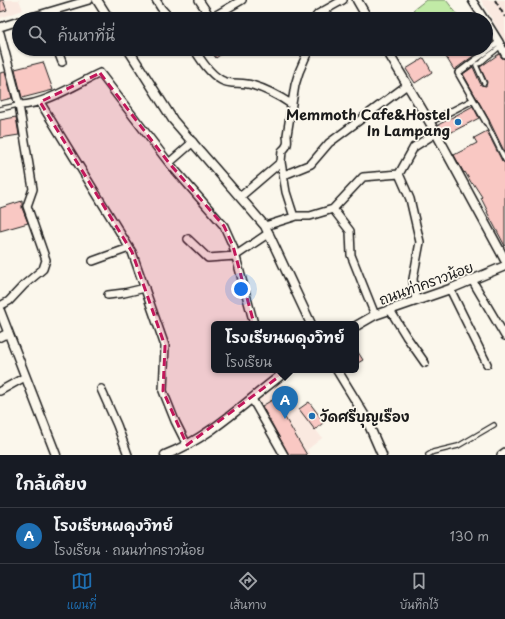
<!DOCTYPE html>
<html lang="th">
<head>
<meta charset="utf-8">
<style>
  body { margin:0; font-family:"Playpen Sans","Playpen Sans Thai",sans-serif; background:#242831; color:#f1f3f6 }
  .you { position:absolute; left:241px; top:289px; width:14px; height:14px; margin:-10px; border:3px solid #fff; border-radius:50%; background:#1a73e8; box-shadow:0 0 0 6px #1a73e833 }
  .badge { display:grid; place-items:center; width:26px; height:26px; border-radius:50%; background:#1f6fb2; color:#fff; font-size:13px; font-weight:700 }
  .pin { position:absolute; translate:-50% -33px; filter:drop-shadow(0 1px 2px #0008) }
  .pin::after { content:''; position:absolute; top:21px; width:14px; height:12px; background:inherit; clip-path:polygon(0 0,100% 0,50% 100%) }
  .popup { position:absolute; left:211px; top:321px; width:148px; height:52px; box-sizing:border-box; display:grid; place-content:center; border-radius:6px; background:#171b24; filter:drop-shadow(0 1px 3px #0005); font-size:13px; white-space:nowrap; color:#9ea1a6 }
  .popup b { font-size:15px; color:#f1f3f6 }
  .popup::after { content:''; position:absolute; left:50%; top:100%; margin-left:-8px; border:8px solid transparent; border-top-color:#171b24 }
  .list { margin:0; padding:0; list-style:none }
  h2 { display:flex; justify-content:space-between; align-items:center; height:52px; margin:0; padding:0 16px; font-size:17px }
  h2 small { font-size:13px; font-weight:400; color:#9ea1a6 }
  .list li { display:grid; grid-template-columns:26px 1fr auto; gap:12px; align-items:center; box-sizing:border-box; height:56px; padding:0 16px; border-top:1px solid #363941 }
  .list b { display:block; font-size:15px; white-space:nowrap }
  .list p { margin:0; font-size:13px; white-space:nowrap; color:#9ea1a6 }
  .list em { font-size:13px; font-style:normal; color:#9ea1a6 }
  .icon { flex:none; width:22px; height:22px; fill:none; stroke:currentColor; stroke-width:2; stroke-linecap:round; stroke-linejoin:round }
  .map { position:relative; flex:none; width:505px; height:455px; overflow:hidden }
  .search { position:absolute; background:#171b24; box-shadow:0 1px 3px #0004; left:12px; right:12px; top:12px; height:44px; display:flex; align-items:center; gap:10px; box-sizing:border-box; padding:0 14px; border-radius:22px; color:#9ea1a6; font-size:15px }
  .sheet { height:108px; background:#171b24 }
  nav { display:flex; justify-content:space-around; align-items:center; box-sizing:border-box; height:56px; border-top:1px solid #363941; background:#171b24; font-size:11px; color:#9ea1a6 }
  nav a { display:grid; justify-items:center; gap:2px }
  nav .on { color:#1f6fb2 }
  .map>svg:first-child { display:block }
  .built { fill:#fae9e0 }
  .green { fill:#c1eaa6; stroke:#6e8361 }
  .building { fill:#f9c8c3; stroke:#1c1c1c }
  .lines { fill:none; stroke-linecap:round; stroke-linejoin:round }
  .service-casing { stroke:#1c1c1c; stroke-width:6 }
  .pedestrian-casing { stroke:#1c1c1c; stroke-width:8 }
  .minor-casing { stroke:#1c1c1c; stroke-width:10 }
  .tertiary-casing { stroke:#1c1c1c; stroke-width:11 }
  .service { stroke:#fbf7ec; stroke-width:3.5 }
  .pedestrian { stroke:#fbf7ec; stroke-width:5 }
  .minor { stroke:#fbf7ec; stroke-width:7 }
  .tertiary { stroke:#fbf7ec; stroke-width:8 }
  .rail { stroke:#1c1c1c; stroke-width:2; stroke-dasharray:6 3; stroke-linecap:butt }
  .marked { fill:#c2185b; fill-opacity:0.2; stroke:#c2185b; stroke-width:3; stroke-dasharray:8 5; stroke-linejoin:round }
  .poi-dot { fill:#1f6fb2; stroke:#fbf7ec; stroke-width:1.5 }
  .labels { text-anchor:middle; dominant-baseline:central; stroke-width:3.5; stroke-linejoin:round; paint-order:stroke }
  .poi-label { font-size:14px; font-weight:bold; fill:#1c1c1c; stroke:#fbf7ec; text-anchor:end }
  .street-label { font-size:14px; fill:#1c1c1c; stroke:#fbf7ec }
</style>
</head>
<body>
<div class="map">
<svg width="505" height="455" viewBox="0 0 505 455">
  <rect width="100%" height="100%" fill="#fbf7ec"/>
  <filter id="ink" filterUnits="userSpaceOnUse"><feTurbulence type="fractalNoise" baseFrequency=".025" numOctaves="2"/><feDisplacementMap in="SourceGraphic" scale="8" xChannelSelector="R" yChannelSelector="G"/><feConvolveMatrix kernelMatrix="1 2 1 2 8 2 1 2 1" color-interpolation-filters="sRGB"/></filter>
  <g filter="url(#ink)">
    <!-- built -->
    <path class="built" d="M 0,0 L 19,0 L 23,10 L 0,18 Z
      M 481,0 L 505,0 L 505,42 Z
      M 278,378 L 322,438 L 307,450 L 310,455 L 284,455 L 252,399 Z"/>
    <!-- green -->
    <path class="green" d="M 426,0 L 446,0 L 461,19 L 420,19 L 413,10 Z"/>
    <!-- building -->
    <path class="building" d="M 0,0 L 3,0 L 7,10 L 0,12 Z
      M 209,49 L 228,49 L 216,58 Z
      M 451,49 L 454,49 L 456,52 L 461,49 L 483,49 L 454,70 L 443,52 Z
      M 499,54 L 502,58 L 505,59 L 505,153 L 489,120 L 463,74 L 473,67 L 481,85 L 486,86 L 487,82 L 480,67 Z
      M 424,58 L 432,72 L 415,83 L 406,69 Z
      M 43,62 L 53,90 L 22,98 L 15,69 Z
      M 5,72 L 12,98 L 0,101 L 0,73 Z
      M 473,106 L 479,118 L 444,136 L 438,125 Z
      M 16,117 L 19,135 L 0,138 L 0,120 Z
      M 487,131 L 502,161 L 505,163 L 505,246 L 487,212 L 488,212 L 481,198 L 482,197 L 473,183 L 472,184 L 465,172 L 464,173 L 454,155 L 477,143 L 474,138 Z
      M 22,201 L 22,208 L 28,223 L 0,231 L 0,208 Z
      M 356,349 L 363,360 L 356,364 Z
      M 274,399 L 307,455 L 289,455 L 262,406 Z
      M 309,402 L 324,422 L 315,430 L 299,409 Z"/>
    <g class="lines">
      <defs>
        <path id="service" d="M 484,83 L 476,65 L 477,64 L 481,63 C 486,56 495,53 500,46
          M 0,109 L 18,105
          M 486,122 L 505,160
          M 428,455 L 433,452 L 458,446 L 494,425"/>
        <path id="pedestrian" d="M 430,122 L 473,100
          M 486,122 L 458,73 L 499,42"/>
        <path id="minor" d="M 156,0 L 161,8 L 171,19
          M 199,0 L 211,18 L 242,0
          M 472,0 L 484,19
          M 25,19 L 89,0
          M 314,19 L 318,14 L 343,0
          M 486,21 L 499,42 L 505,54
          M 0,27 L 19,21
          M 0,33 L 19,105 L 33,189 L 27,206 L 46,260 L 43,269 L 24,285 L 9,301 L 0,306
          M 57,49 L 62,62
          M 194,49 C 201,60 209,73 221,80 C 229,85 242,82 252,85 C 266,89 279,96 291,104
          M 40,102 L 132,252 L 165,346 L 163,391 L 175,421 L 187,445
          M 19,105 C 42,106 79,83 100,73 L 169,163 L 224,226 L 233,246 L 254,324
          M 169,163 L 193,142
          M 284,175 L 311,164 L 329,143 L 407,85
          M 240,197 L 281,162
          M 333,209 L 350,231 L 351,255 L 375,315
          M 294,217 L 286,192 L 281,162 L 282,151 C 288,146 288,143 287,135 L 295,85 L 299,72 L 309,49
          M 265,226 L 297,216 L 310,216 L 333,209 L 363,177 L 399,174
          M 188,239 L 208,258 L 235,256 L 269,233
          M 93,261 L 129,248
          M 472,280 L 505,336
          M 450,289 L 487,364
          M 108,295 L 124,293 L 145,288
          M 416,301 L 413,279 L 420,242 L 410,199 L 399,174 L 414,147 L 436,133
          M 390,310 L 406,336 L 425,363
          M 0,337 L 8,333
          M 101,389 L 117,425 L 128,455
          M 0,391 L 25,377
          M 252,399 L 284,455
          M 501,455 L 505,452"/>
        <path id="tertiary" d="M 97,0 L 109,19
          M 357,0 L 368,19
          M 128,49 L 173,120 L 265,226 L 311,324
          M 386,49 L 436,133 L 505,260
          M 0,311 L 56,455
          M 356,326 L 375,315 L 450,289 L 505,266
          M 337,370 L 365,416 L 382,455
          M 165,455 C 212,437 248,399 288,370"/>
      </defs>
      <!-- service casing -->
      <use href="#service" class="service-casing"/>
      <!-- pedestrian casing -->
      <use href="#pedestrian" class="pedestrian-casing"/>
      <!-- minor casing -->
      <use href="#minor" class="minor-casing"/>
      <!-- tertiary casing -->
      <use href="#tertiary" class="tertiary-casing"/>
      <!-- service -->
      <use href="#service" class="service"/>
      <!-- pedestrian -->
      <use href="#pedestrian" class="pedestrian"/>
      <!-- minor -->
      <use href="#minor" class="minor"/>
      <!-- tertiary -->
      <use href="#tertiary" class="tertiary"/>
      <!-- rail -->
      <path class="rail" d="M 495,0 L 505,17"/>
    </g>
  </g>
  <!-- marked area -->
  <path class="marked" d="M 100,73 L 169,163 L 224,226 L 233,246 L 256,331 L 281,375 L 187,445 L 163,391 L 165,346 L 132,252 L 40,102 Z"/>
  <!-- markers -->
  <g class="poi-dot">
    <circle cx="458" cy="122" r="4"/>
    <circle cx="312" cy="416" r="4"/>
  </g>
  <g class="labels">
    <!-- poi labels -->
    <g class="poi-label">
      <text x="450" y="114">Memmoth Cafe&amp;Hostel<tspan x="450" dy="16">In Lampang</tspan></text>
      <text x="320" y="416" text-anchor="start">วัดศรีบุญเรือง</text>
    </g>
    <!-- street labels -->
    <g class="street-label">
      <text transform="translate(426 283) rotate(-20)">ถนนท่าคราวน้อย</text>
    </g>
  </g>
</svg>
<div class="you"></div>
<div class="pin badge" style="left:285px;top:419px">A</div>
<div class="popup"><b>โรงเรียนผดุงวิทย์</b>โรงเรียน</div>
<div class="search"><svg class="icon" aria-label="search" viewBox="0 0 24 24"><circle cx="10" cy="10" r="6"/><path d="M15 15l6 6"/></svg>ค้นหาที่นี่</div>
</div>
<section class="sheet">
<h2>ใกล้เคียง<small></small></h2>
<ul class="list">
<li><span class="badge">A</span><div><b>โรงเรียนผดุงวิทย์</b><p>โรงเรียน · ถนนท่าคราวน้อย</p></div><em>130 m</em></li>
</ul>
</section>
<nav>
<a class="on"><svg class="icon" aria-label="map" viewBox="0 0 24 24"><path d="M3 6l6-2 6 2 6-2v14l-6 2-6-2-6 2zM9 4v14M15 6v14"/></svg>แผนที่</a>
<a><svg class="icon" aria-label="directions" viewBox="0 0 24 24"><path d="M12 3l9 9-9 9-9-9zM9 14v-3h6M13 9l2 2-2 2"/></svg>เส้นทาง</a>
<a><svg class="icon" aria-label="saved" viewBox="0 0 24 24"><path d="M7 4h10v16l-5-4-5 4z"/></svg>บันทึกไว้</a>
</nav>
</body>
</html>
